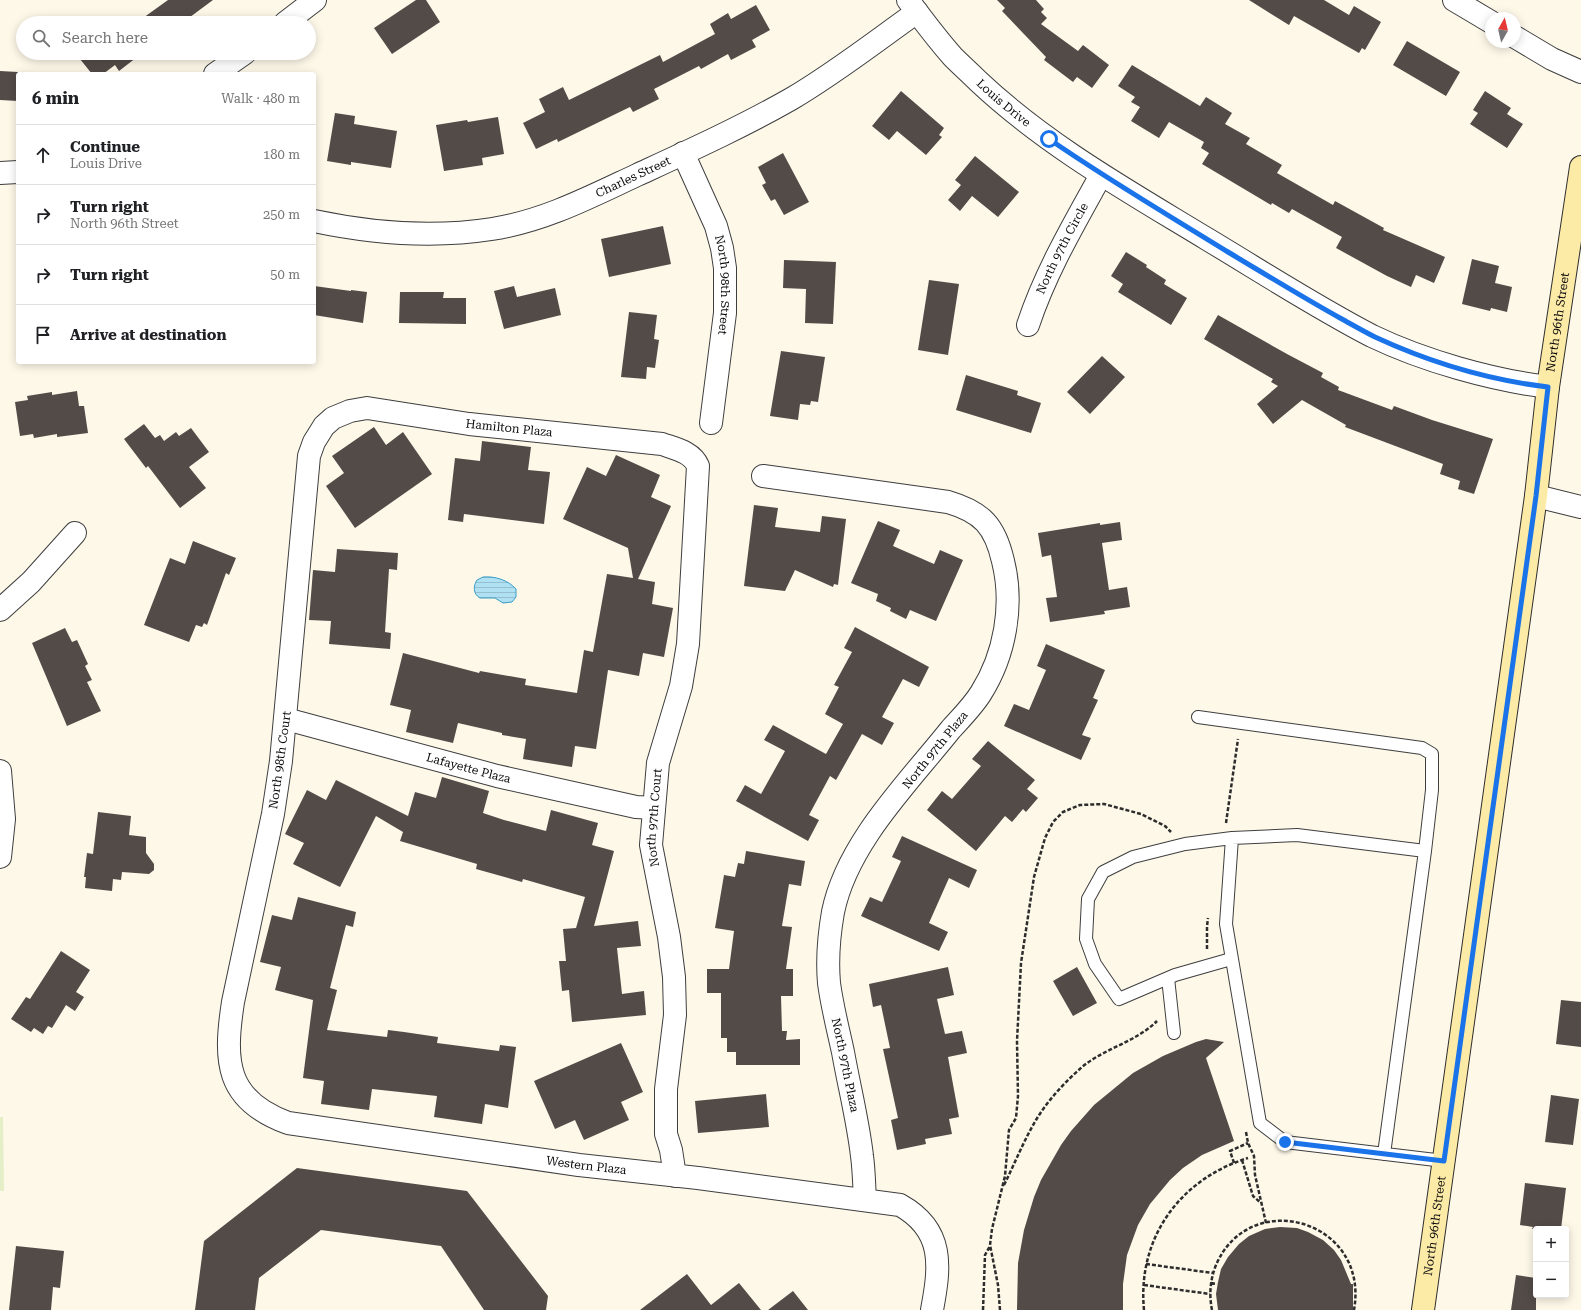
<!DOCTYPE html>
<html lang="en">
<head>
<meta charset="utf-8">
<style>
  body { margin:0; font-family:"Roboto Serif",serif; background:#f2f2f2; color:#202124 }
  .controls { position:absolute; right:12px; bottom:12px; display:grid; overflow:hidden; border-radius:4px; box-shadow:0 2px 10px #0003 }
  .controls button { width:36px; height:36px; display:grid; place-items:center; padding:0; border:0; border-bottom:1px solid #e0e0e0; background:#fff; color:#202124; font:20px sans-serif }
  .compass { position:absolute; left:1485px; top:12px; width:36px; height:36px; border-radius:50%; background:#fff; box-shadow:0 2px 10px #0003; rotate:8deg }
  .stop { position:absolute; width:12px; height:12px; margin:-9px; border:3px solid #1a73e8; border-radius:50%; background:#fff }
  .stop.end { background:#1a73e8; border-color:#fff; box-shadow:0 1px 4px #0008 }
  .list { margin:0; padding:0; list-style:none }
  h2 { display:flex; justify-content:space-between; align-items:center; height:52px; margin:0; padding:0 16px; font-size:17px }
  h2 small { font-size:13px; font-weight:400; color:#757577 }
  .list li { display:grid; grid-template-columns:26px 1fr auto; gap:12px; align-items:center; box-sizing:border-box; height:60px; padding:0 16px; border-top:1px solid #e0e0e0 }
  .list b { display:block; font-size:15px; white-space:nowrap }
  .list p { margin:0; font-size:13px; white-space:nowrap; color:#757577 }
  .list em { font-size:13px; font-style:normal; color:#757577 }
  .icon { flex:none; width:22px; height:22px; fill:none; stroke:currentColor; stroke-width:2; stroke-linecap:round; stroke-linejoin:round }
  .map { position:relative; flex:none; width:1581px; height:1310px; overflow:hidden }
  .search { position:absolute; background:#fff; box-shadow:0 2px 10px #0003; left:16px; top:16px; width:300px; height:44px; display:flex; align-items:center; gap:10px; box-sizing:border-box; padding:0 14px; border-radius:22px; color:#757577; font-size:15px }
  .panel { position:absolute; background:#fff; box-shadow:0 2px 10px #0003; left:16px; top:72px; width:300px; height:292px; border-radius:4px }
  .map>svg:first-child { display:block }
  .pitch { fill:#e4eec7 }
  .water { fill:url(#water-rules); stroke:#3a9dc8 }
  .building { fill:#534b48 }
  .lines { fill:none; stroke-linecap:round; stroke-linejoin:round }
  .lane-casing { stroke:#3e3e3e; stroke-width:14 }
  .street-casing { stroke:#3e3e3e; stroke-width:24 }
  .secondary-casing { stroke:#2d2d2d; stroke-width:24 }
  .path { stroke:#2d2d2d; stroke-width:2.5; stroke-dasharray:4 2; stroke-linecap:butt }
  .lane { stroke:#fff; stroke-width:12 }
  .street { stroke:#fff; stroke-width:22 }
  .secondary { stroke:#fceaa7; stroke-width:22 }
  .route { stroke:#1a73e8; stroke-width:5 }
  .labels { text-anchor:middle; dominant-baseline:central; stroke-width:4; stroke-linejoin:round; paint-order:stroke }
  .street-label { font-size:12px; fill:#0b0b0b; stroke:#fff }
</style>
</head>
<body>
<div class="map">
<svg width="1581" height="1310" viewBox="0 0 1581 1310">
  <defs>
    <pattern id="water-rules" width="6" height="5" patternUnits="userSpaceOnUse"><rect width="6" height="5" fill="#b0e1f3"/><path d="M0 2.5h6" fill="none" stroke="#96c0cf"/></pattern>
  </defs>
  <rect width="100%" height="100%" fill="#fef8e9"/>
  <!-- pitch -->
  <path class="pitch" d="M 0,1117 L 3,1117 L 4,1191 L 0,1191 Z"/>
  <!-- water -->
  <path class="water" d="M 483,577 C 495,576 508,580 516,589 L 516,597 L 512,602 L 503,603 L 495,598 L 480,598 C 473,594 473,586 477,580 Z"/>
  <!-- building -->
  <path class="building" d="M 168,0 L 213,0 L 182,23 L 136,23 Z
    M 416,0 L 426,0 L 440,22 L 392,54 L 374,28 Z
    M 997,0 L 1036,0 L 1044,9 L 1041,12 L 1047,18 L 1041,24 L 1078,51 L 1083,45 L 1109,65 L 1092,88 L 1077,77 L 1073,82 L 1044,60 L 1046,57 L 1002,11 L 1005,8 Z
    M 1249,0 L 1324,0 L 1349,15 L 1354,6 L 1381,22 L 1365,50 L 1362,48 L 1359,53 L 1294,16 L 1289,25 Z
    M 756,5 L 770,30 L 752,40 L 756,47 L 731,60 L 728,54 L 701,69 L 699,66 L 654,89 L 659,99 L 633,112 L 630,107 L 558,142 L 557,139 L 536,149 L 523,123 L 545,112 L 539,99 L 563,87 L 569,100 L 660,55 L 663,62 L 715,34 L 710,24 L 728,13 L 731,19 Z
    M 1407,41 L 1460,72 L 1446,96 L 1393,65 Z
    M 88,53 L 140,53 L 141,54 L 119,71 L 115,65 L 103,74 L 92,74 L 80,59 Z
    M 1132,65 L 1200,106 L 1206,97 L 1232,113 L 1225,124 L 1250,138 L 1246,144 L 1282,165 L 1277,173 L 1333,205 L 1335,201 L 1384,228 L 1383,230 L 1445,257 L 1434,283 L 1416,275 L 1411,287 L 1387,276 L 1336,248 L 1342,237 L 1292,209 L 1289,213 L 1272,203 L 1271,205 L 1202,164 L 1209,153 L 1201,148 L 1204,142 L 1169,122 L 1159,138 L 1131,121 L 1140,107 L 1131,102 L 1135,97 L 1118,86 Z
    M 0,71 L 18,72 L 18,101 L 0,100 Z
    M 901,91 L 944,128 L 939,135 L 942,137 L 926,155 L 897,131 L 889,140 L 872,126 Z
    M 1485,91 L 1511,108 L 1507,114 L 1523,124 L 1507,148 L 1470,124 L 1478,113 L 1473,110 Z
    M 335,113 L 355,116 L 354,124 L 397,131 L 391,168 L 351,162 L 351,165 L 327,161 Z
    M 498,117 L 504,154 L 482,158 L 483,165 L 444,171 L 436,125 L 467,120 L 468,122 Z
    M 783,153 L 809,202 L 784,215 L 775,199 L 771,201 L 762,185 L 766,183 L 758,167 Z
    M 975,156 L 1019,192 L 998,217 L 972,196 L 960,211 L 948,200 L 961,185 L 955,180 Z
    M 663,226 L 671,264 L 609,277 L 601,239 Z
    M 1126,252 L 1147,265 L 1146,267 L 1166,280 L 1164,284 L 1187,298 L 1171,325 L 1118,292 L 1123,284 L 1111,276 Z
    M 1472,259 L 1499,266 L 1495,283 L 1512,287 L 1507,312 L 1491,308 L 1490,311 L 1462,304 Z
    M 784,260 L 836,262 L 833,324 L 805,323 L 806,289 L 783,288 Z
    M 929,280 L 959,284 L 948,355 L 918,350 Z
    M 314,286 L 351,291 L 351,290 L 367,292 L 363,323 L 314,315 Z
    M 514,286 L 517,297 L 555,288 L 561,315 L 504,329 L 494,291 Z
    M 400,292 L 444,292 L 443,298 L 466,298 L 466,324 L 399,323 Z
    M 629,312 L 657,315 L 654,339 L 659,340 L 655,368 L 647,367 L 646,379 L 621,377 Z
    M 1218,315 L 1287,354 L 1323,373 L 1321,377 L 1339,387 L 1338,390 L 1392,410 L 1394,406 L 1432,420 L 1493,439 L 1474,494 L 1458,489 L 1460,481 L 1440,474 L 1443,464 L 1345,427 L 1346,425 L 1302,400 L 1273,424 L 1257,404 L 1278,386 L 1271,382 L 1273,379 L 1204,339 Z
    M 781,351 L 825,357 L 818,402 L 811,401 L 810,405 L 800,404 L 798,420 L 770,416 Z
    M 1102,356 L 1125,377 L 1090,414 L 1067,392 Z
    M 966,375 L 1018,391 L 1017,395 L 1041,403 L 1031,433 L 956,410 Z
    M 77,391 L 79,406 L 84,406 L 88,433 L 57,437 L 57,434 L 34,438 L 33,434 L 20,436 L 15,402 L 28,400 L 27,396 L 52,392 L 52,395 Z
    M 144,424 L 155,438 L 160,435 L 164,441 L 176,432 L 179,436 L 191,428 L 209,452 L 189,467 L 206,488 L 180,508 L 148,466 L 146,468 L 124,439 Z
    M 374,427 L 386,445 L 403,432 L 432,474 L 355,528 L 326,486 L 344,473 L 332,456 Z
    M 482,441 L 531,447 L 528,470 L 550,472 L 544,524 L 464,514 L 463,522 L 448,520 L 455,458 L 480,461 Z
    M 616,455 L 660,475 L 651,497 L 671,506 L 638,579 L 655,582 L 652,604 L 673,608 L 664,657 L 643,653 L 639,676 L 608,670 L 596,749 L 575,746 L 572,767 L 523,759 L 526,739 L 502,735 L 502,733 L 458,723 L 453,743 L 406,732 L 411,710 L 390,705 L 403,653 L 479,673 L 480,671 L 526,679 L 525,685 L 577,693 L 584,650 L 593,652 L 607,574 L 633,578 L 628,548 L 563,519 L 587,467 L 606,476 Z
    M 754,505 L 778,508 L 775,527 L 820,532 L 822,516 L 846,519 L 838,585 L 834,584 L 833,587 L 795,570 L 785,591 L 744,586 Z
    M 878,521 L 900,530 L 893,546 L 934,564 L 940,550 L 963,560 L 936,621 L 910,610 L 906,619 L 890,611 L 891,608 L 876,601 L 878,594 L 851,583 Z
    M 1120,522 L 1122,540 L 1102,543 L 1109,590 L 1127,587 L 1130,607 L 1104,611 L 1105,614 L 1050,622 L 1046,598 L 1057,597 L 1051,555 L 1042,557 L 1038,533 L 1100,523 L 1100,525 Z
    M 193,541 L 236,558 L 229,575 L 226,573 L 207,625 L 204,623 L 202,627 L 196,625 L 189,642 L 144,625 L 170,558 L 185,564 Z
    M 337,549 L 398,553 L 397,570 L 389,569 L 385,632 L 391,633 L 390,649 L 329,644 L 331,621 L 309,620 L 313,570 L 335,572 Z
    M 855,627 L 929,667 L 919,687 L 903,679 L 882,717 L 894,723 L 882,745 L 862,734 L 836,780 L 830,776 L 809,815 L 819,820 L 808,841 L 736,801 L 745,785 L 761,794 L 785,751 L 764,740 L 773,725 L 826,754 L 843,724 L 825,714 L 839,687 L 834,685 L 852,652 L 844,648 Z
    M 65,628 L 72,642 L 77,640 L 88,664 L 85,666 L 92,680 L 87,682 L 101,711 L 67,726 L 32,643 Z
    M 1046,644 L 1105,670 L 1093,698 L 1098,700 L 1082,735 L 1091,738 L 1081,760 L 1004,726 L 1014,704 L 1029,710 L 1046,670 L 1037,666 Z
    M 988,741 L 1035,780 L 1027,789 L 1038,798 L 1026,812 L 1023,809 L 1012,822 L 1005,816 L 976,851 L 927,810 L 942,791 L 952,799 L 981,766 L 972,759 Z
    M 442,777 L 489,791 L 483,813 L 504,820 L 546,831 L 551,810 L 598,823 L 592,845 L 614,851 L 594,926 L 638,921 L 641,946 L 617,948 L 622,994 L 644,991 L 646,1015 L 572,1022 L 569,990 L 562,991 L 559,961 L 566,961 L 563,929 L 576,928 L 585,897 L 523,879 L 522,882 L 476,869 L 477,864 L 400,841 L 403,832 L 376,816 L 340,887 L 293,864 L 304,843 L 285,834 L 307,790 L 326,800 L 336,780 L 408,816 L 415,792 L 436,798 Z
    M 98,812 L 131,816 L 129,835 L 146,837 L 146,853 L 154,864 L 154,870 L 149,874 L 122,872 L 121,880 L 113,879 L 112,891 L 85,888 L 86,877 L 84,877 L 87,853 L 93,854 Z
    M 902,836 L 977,870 L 969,888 L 949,878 L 929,923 L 948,932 L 939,951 L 861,916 L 870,897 L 882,902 L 901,861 L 892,857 Z
    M 746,851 L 805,861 L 801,886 L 789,884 L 782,926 L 792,927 L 786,969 L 793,969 L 793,996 L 781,996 L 782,1031 L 787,1031 L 786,1040 L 800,1039 L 800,1065 L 736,1065 L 736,1052 L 727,1052 L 727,1038 L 721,1038 L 721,993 L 707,993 L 707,969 L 729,969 L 734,931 L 715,928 L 724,875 L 735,877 L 738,863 L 744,864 Z
    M 298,897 L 356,912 L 353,927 L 346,925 L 330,988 L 337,990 L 327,1030 L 387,1037 L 388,1030 L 404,1032 L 438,1037 L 437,1043 L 499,1051 L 500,1045 L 516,1047 L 508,1108 L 485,1104 L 482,1124 L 434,1117 L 437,1096 L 372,1089 L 369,1110 L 321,1104 L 324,1081 L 303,1078 L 313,1000 L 275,990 L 281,967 L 260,962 L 272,915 L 292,920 Z
    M 61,951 L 90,970 L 76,992 L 84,997 L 75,1011 L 66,1005 L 52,1028 L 48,1026 L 43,1034 L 34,1028 L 31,1032 L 11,1019 L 26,997 L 30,999 Z
    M 948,967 L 954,995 L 937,999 L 945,1034 L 962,1031 L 967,1053 L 948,1057 L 959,1117 L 949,1119 L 952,1134 L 925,1139 L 926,1144 L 897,1150 L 891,1120 L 898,1118 L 883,1049 L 890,1048 L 881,1005 L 873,1007 L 869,984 Z
    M 1077,967 L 1097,1003 L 1073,1016 L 1053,981 Z
    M 1561,1000 L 1581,1002 L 1581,1047 L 1556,1044 Z
    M 1206,1039 L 1224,1042 L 1206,1058 L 1234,1141 L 1202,1155 L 1183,1168 L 1170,1180 L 1150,1204 L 1138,1225 L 1127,1255 L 1123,1284 L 1123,1310 L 1017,1310 L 1018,1263 L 1024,1230 L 1034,1197 L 1041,1180 L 1061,1145 L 1071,1131 L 1094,1105 L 1133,1073 L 1163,1056 L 1196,1042 Z
    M 621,1043 L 643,1092 L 621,1102 L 629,1120 L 584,1140 L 575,1120 L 555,1129 L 534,1081 Z
    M 766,1094 L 769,1127 L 698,1133 L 695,1101 Z
    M 1551,1095 L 1579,1099 L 1573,1145 L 1545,1142 Z
    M 297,1168 L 467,1191 L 548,1296 L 546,1310 L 484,1310 L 441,1246 L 321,1230 L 259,1278 L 255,1310 L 195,1310 L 204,1241 Z
    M 1525,1183 L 1566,1188 L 1561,1229 L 1532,1229 L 1533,1227 L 1520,1225 Z
    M 1280,1227 L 1297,1228 L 1308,1232 L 1323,1240 L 1334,1250 L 1341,1260 L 1351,1284 L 1353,1284 L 1353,1310 L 1218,1310 L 1216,1294 L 1218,1282 L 1221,1269 L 1228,1257 L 1239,1244 L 1249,1236 L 1265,1229 Z
    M 16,1246 L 64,1251 L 60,1288 L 53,1287 L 51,1310 L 9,1310 Z
    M 687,1274 L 711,1305 L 739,1283 L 761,1310 L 640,1310 Z
    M 1516,1275 L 1536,1278 L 1536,1310 L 1511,1310 Z
    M 793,1291 L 808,1310 L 768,1310 Z"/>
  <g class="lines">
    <defs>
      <path id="lane" d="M 1198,717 L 1422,748 L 1432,754 L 1432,790 L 1425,851
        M 1231,959 L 1175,975 L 1119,999 L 1095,964 L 1086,939 L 1088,899 L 1103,872 L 1133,857 L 1185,844 L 1232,838
        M 1168,978 L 1174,1033
        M 1384,1154 L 1425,851 L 1297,835 L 1232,838 L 1226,924 L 1260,1123 L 1285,1142 L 1444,1161"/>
      <g id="street">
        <path id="s1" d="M 908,0 C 922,19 937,39 953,57 C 961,65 970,73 978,81 C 1046,145 1128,191 1207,239 C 1262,272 1316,307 1372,336 C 1424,361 1492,380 1548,387"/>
        <path d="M 1454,0 L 1491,22"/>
        <path d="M 285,23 L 315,0"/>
        <path d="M 1515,37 L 1552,59 L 1581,72"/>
        <path d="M 215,74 L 245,53"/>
        <path id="s2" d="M 683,153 L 716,226 L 722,248 L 725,268 L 725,313 L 711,423"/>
        <path d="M 0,173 L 18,172"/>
        <path id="s3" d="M 314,221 C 371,233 434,238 492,229 C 544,221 590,197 637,175 C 689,151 742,127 791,99 C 834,74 876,41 917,12"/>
        <path id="s4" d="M 1028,325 C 1046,271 1074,224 1101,175"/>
        <path id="s5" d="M 763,476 L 948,502 C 982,512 995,526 1003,561 C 1014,605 1005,655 981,693 C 973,706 961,718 951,729 C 908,783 847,843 833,912 C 829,935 827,960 829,983 C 832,1006 838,1029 843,1052 C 849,1086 858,1121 862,1156 C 864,1170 864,1185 865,1199"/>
        <path d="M 1536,496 L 1581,507"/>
        <path d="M 0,610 L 31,582 L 75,533"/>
        <path id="s6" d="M 286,719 L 497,776 L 636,807 L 654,808"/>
        <path d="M 0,771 L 4,819 L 0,857"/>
        <path id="s7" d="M 675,1176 L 671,1150 L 666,1134 L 666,1089 L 675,1015 L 674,977 L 669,937 L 651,845 L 658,763 L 681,686 L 688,644 L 698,466 C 692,452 676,449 662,444 L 469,424 L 367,408 L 350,411 L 333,418 L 324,426 L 314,442 L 309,456 L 281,761 L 273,814 L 233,1002 C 224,1061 225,1100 288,1123 L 579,1165 L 698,1178 L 900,1205 C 945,1230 940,1267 932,1310"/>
      </g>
      <g id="secondary">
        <path id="s8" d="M 1423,1310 L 1536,496 L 1548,387 L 1581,167"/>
      </g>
    </defs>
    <!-- lane casing -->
    <use href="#lane" class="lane-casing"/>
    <!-- street casing -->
    <use href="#street" class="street-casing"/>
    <!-- secondary casing -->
    <use href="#secondary" class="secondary-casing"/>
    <!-- path -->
    <path class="path" d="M 1226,823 L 1238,739
      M 1207,949 L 1207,926 L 1208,918
      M 1246,1132 L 1248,1143 L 1254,1156 L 1255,1175 L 1266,1223
      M 1242,1160 L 1253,1196 L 1262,1204
      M 1234,1163 L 1230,1151 L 1248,1143
      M 1004,1185 C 1015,1163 1024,1140 1036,1120 C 1048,1100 1065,1082 1082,1067 C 1105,1048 1136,1042 1157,1021
      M 1146,1264 L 1213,1273
      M 1211,1283 L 1217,1284
      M 1144,1285 L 1210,1294
      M 983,1310 L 985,1255 L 990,1246
      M 1000,1310 L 998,1285 L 990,1245 L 992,1229 L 1005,1176 L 1009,1130 L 1016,1118 L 1018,1096 L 1017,1041 L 1021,963 L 1034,877 L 1045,838 L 1053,822 L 1063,812 L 1080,805 L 1104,804 L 1141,814 L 1165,826 L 1171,832
      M 1144,1310 C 1137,1238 1180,1179 1248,1158
      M 1212,1310 C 1209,1295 1210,1280 1216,1265 C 1250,1186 1370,1220 1354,1310"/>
    <!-- lane -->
    <use href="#lane" class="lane"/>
    <!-- street -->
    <use href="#street" class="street"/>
    <!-- secondary -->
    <use href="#secondary" class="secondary"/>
  </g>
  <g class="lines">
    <!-- route -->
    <path class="route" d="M 1049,139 C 1107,179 1168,215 1228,252 C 1265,274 1302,297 1340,318 C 1351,324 1363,331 1375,337 C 1429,362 1489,380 1548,387 L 1536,496 L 1444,1161 L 1285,1142"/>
  </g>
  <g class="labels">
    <!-- street labels -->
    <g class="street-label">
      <text stroke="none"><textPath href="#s1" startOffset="141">Louis Drive</textPath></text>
      <text stroke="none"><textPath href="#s3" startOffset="330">Charles Street</textPath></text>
      <text stroke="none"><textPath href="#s4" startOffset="84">North 97th Circle</textPath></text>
      <text stroke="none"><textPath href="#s2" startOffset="140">North 98th Street</textPath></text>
      <text stroke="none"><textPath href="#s8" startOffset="997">North 96th Street</textPath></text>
      <text transform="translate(509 428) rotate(6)">Hamilton Plaza</text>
      <text transform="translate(935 750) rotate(-51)">North 97th Plaza</text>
      <text transform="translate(280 760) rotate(-82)">North 98th Court</text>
      <text stroke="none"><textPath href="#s6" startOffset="189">Lafayette Plaza</textPath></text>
      <text stroke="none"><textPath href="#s7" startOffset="362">North 97th Court</textPath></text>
      <text stroke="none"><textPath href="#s5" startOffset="832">North 97th Plaza</textPath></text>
      <text stroke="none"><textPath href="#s7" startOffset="2143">Western Plaza</textPath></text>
      <text stroke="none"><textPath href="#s8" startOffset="85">North 96th Street</textPath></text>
    </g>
  </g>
</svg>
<div class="controls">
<button>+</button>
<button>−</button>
</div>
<svg class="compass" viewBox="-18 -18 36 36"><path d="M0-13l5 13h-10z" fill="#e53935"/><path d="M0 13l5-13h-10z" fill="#757577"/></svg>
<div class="stop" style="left:1049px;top:139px"></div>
<div class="stop end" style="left:1285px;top:1142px"></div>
<div class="search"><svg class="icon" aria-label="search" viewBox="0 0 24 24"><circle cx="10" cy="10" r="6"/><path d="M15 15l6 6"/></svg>Search here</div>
<section class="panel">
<h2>6 min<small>Walk · 480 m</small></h2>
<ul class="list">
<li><svg class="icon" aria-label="ahead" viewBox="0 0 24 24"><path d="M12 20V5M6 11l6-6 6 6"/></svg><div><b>Continue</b><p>Louis Drive</p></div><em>180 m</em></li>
<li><svg class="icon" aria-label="right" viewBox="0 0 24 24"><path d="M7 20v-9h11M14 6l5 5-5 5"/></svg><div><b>Turn right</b><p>North 96th Street</p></div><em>250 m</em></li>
<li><svg class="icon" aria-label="right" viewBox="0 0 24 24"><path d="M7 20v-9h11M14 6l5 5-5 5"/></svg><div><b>Turn right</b></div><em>50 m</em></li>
<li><svg class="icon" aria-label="arrive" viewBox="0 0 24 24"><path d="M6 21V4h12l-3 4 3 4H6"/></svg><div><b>Arrive at destination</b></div></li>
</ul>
</section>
</div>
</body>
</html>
